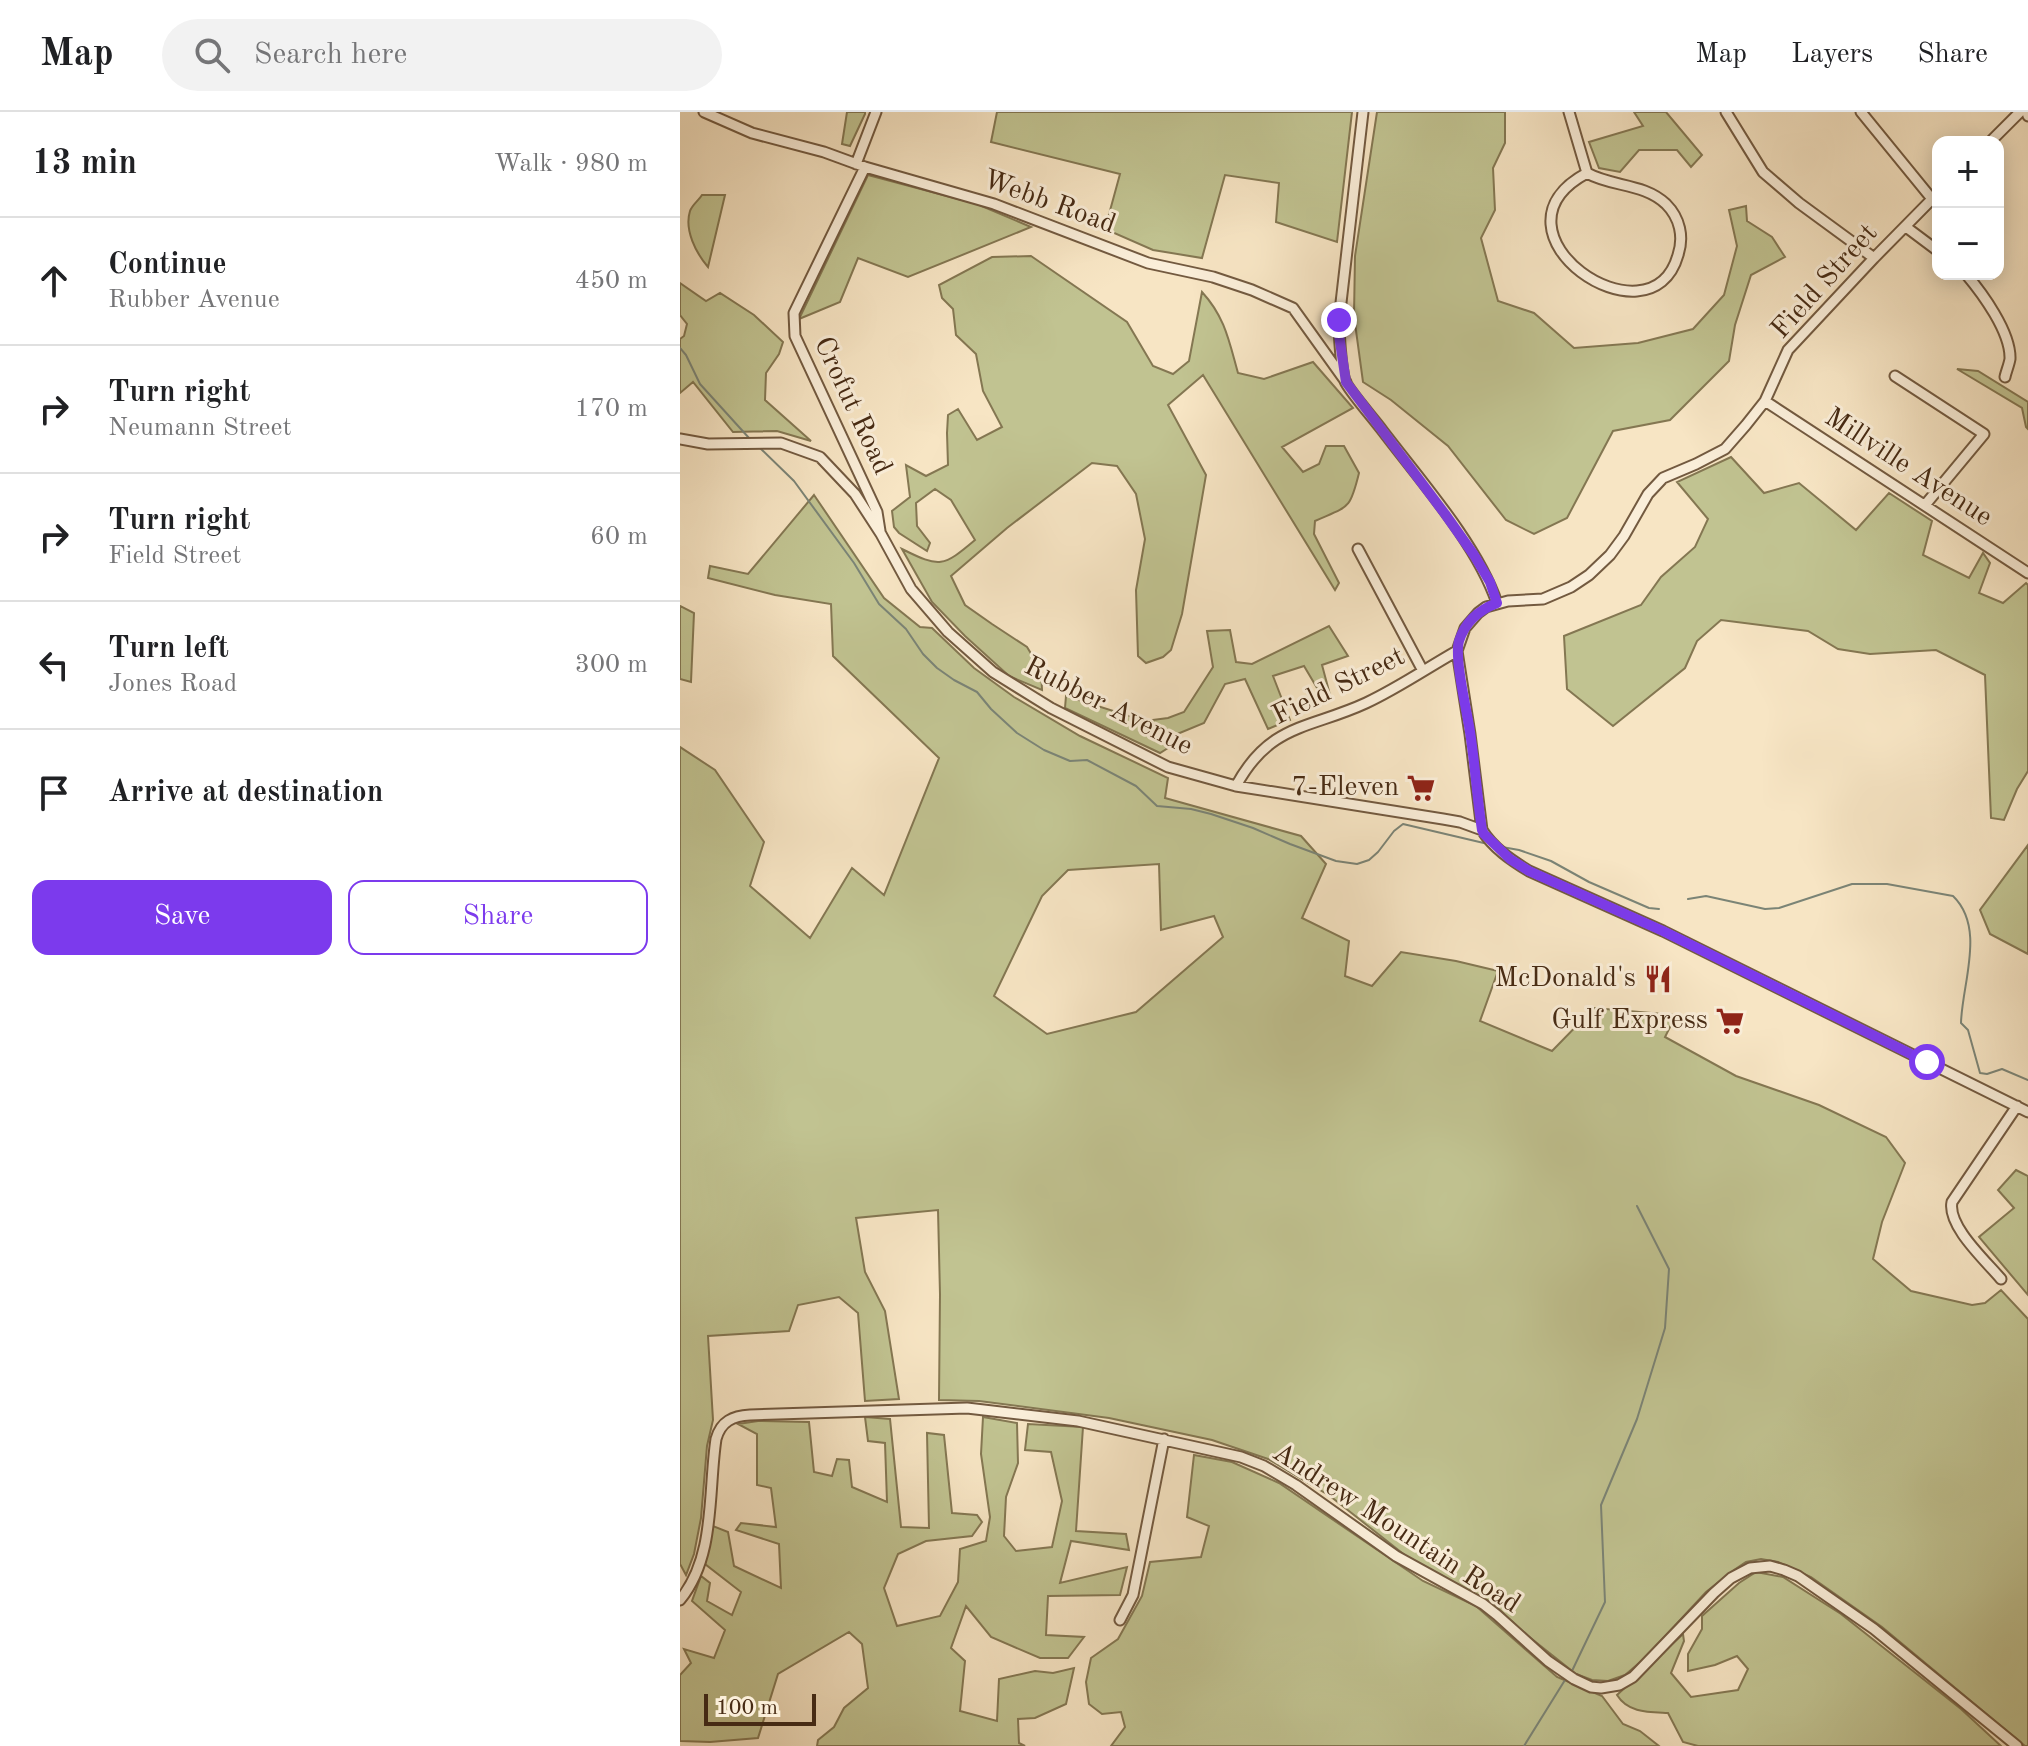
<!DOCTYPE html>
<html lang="en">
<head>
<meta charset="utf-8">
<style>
  body { margin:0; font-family:"Old Standard TT",serif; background:#f2f2f2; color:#202124 }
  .controls { position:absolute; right:24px; top:24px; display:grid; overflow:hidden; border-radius:16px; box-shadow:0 4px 20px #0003 }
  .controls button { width:72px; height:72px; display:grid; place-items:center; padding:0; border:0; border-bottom:2px solid #e0e0e0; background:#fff; color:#202124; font:40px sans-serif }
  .scale { position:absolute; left:24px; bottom:20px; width:112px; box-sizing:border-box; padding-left:8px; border:4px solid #472b14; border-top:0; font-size:22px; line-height:28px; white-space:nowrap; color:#472b14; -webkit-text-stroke:6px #faeed9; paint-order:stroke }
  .stop { position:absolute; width:24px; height:24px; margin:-18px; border:6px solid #7c3aed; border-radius:50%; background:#fff }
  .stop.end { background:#7c3aed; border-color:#fff; box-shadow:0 2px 8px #0008 }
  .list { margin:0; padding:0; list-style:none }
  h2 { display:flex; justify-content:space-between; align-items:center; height:104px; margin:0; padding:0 32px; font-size:34px }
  h2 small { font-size:26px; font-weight:400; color:#757577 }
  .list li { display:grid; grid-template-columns:52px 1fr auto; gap:24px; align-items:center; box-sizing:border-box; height:128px; padding:0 32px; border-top:2px solid #e0e0e0 }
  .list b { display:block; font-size:30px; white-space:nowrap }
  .list p { margin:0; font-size:26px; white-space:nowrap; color:#757577 }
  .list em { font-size:26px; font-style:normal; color:#757577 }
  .actions { display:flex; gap:16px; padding:24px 32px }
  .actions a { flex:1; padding:18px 0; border:2px solid #7c3aed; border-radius:16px; text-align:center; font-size:28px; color:#7c3aed }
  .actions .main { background:#7c3aed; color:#fff }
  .icon { flex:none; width:44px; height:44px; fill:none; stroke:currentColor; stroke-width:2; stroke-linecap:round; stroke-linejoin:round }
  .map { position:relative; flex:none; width:1348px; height:1634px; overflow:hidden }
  header { display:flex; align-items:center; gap:48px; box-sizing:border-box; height:112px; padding:0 40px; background:#fff; border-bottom:2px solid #e0e0e0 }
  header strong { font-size:38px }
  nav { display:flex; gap:44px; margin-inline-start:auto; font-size:28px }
  .search { width:560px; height:72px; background:#f2f2f2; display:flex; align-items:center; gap:20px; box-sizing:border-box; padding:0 28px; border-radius:44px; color:#757577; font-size:30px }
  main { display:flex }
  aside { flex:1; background:#fff }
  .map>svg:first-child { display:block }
  .green { fill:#c1c391; stroke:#847752; stroke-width:2; fill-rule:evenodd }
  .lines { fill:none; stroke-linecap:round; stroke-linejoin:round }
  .stream { stroke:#7b8476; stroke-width:2 }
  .minor-casing { stroke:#735a40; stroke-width:13 }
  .minor { stroke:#faeed9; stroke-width:9 }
  .route { stroke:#7c3aed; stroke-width:10 }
  .labels { text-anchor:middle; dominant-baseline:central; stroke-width:6; stroke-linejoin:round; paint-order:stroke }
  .street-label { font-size:28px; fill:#472b14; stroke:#faeed9 }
  .poi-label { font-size:28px; fill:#472b14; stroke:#faeed9; text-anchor:end }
</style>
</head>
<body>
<header>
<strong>Map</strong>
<div class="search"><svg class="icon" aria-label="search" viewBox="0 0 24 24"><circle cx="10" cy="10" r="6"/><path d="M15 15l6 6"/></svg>Search here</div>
<nav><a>Map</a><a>Layers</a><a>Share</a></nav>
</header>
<main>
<aside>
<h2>13 min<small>Walk · 980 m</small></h2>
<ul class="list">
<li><svg class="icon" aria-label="ahead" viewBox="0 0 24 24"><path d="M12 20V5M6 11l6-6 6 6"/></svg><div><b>Continue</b><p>Rubber Avenue</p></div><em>450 m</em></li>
<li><svg class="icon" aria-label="right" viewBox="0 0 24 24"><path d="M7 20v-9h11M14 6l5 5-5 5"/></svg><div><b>Turn right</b><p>Neumann Street</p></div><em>170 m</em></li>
<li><svg class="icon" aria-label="right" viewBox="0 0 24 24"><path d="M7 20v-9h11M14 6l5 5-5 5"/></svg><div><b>Turn right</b><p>Field Street</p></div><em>60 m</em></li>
<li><svg class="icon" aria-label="left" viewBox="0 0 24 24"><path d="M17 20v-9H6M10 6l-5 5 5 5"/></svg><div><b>Turn left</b><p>Jones Road</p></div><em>300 m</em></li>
<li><svg class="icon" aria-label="arrive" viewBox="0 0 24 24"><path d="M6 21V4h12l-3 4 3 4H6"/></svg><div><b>Arrive at destination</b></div></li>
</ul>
<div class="actions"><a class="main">Save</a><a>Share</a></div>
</aside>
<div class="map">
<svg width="1348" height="1634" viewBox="0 0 1348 1634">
  <rect width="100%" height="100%" fill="#f7e5c4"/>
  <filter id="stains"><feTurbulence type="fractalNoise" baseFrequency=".0025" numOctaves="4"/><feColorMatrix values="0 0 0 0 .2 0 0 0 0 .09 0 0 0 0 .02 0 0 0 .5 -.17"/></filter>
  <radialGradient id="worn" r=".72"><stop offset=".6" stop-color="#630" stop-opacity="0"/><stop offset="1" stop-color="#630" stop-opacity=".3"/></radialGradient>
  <!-- green -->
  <path class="green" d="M 167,0 L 185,0 L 185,2 L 170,34 L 162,32 Z
    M 317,0 L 672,0 L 657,130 L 596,110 L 599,71 L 545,63 L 522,146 L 473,138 L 425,117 L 440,62 L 311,30 Z
    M 697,0 L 825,0 L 825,31 L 813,56 L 815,98 L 801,126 L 818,189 L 854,201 L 894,236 L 958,231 L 1013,217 L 1044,183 L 1057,134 L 1049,98 L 1066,94 L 1067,109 L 1092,125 L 1105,145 L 1071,163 L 1055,213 L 1049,249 L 990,308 L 933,319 L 887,406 L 854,422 L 826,408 L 768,334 L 711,288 L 683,270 L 674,204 L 675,144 Z
    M 954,0 L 986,0 L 1022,43 L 1011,55 L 997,38 L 959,38 L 940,60 L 919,56 L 909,30 L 963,14 Z
    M 188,63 L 297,92 L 351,115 L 228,165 L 178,146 L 160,190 L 119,207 Z
    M 22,83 L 45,83 L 28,155 C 16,141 4,118 10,99 C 12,93 19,88 22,83 Z
    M 351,144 L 447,210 L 473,254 L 493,262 L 509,249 L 522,180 C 545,205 549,229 558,261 L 584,267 L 633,250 L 673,296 L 602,335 L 623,360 L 639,352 L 646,334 L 664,334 L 679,361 C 670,398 669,394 635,409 L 634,422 L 659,471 L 655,478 L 523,263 L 488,293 L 526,363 L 502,502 L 491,538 L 483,545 L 466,551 L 458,544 L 456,478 L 465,427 L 456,382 L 437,354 L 412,351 L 327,416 L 271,464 L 285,493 L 312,512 L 347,535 L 361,558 L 362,578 L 329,564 L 285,524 L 252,490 L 222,437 C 260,456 263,455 295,428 L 271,388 L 255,377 L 236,391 L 237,414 L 250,431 L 247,439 L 219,421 L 214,415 L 212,399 L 230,385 L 226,353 L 246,364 L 268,353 L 267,321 L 268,303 L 278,297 L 297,328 L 322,315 L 303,279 L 296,242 L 276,223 L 273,197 L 262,186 L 259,173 L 312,145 Z
    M 0,171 L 26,189 L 40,181 L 74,203 L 103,230 L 99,242 L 86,261 L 85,288 L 131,329 L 97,319 L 53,320 L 13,270 L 0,281 L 0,227 L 4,224 L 7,212 L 0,203 Z
    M 1277,257 L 1298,259 L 1348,290 L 1348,317 L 1346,315 L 1342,296 Z
    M 1051,345 L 1084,381 L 1119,371 L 1176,418 L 1209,381 L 1252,409 L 1243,443 L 1289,466 L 1303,441 L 1310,451 L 1299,481 L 1323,491 L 1346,471 L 1348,473 L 1348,659 L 1337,677 L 1324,708 L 1311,706 L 1305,563 L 1256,538 L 1190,542 L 1158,537 L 1128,519 L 1041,508 L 1017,529 L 1005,556 L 933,614 L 887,577 L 884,524 L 961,493 L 981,465 L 1015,435 L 1028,407 L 997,370 Z
    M 134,383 L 204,486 L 240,515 L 252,516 L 294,556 L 334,585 L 400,624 L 488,666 L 485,686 L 621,724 L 646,752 L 622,806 L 669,829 L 665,864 L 692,874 L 721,840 L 776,849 L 818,859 L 800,909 L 872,939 L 914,896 L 996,903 L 985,925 L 1056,964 L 1139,993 L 1206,1025 L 1225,1051 L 1202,1110 L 1193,1147 L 1231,1179 L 1292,1193 L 1305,1191 L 1321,1178 L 1348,1207 L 1348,1634 L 1345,1634 L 1202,1515 L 1131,1465 L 1098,1450 L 1081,1447 L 1066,1450 L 1054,1458 L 1026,1480 L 964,1547 L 945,1563 L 928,1569 L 912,1568 L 896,1562 L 848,1524 L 811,1490 L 731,1448 L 650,1384 L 588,1347 L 532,1328 L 429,1306 L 299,1289 L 259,1288 L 260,1182 L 258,1098 L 176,1106 L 185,1160 L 205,1199 L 219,1287 L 185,1289 L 178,1201 L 159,1185 L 118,1193 L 109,1219 L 28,1224 L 33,1308 L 27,1334 L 21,1406 L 14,1442 L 6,1463 L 0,1452 L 0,635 L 35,658 L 84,730 L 70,774 L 130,826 L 172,756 L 204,783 L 259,646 L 153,544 L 151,492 L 95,483 L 28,466 L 30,454 L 68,462 ZM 479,752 L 481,818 L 534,804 L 543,825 L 456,900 L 367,922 L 314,884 L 362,784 L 388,758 Z
    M 0,494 L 14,501 L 11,570 L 0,567 Z
    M 649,514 L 668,544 L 642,553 L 650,583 L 643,586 L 624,554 L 593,564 L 610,608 L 588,617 L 565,567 L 545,572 L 524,611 L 490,625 L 488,636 L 480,641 L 385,596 L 386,584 L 465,609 L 488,606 L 504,600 L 533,555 L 527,519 L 550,518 L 556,550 L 572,552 Z
    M 1348,733 L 1348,842 L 1310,822 L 1300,798 Z
    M 1336,1058 L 1348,1064 L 1348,1183 L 1299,1125 L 1334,1096 L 1318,1078 Z
    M 185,1305 L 210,1307 L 221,1415 L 249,1416 L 247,1321 L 264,1323 L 272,1401 L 297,1403 L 302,1410 L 292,1424 L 246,1429 L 218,1442 L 204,1476 L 217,1514 L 260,1504 L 278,1470 L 280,1437 L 306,1429 L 310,1405 L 301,1342 L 303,1305 L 337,1311 L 338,1351 L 326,1385 L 324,1424 L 336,1439 L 372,1435 L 382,1389 L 371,1340 L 345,1338 L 348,1312 L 403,1315 L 396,1419 L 446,1422 L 449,1438 L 391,1429 L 380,1471 L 447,1455 L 440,1483 L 368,1484 L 366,1523 L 404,1525 L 388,1546 L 360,1546 L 311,1525 L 286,1494 L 271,1536 L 285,1549 L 280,1599 L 317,1609 L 319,1567 L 355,1559 L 373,1561 L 394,1556 L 386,1592 L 355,1606 L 338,1607 L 339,1631 L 345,1634 L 137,1634 L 138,1628 L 154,1615 L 164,1596 L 188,1576 L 182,1532 L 169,1520 L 98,1562 L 78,1626 L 30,1630 L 0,1629 L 0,1563 L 11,1551 L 4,1537 L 34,1546 L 45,1518 L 12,1489 L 21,1464 L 30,1471 L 27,1489 L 52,1503 L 61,1480 L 25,1452 L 33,1414 L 48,1420 L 54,1454 L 101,1476 L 99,1432 L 56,1418 L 61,1411 L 96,1415 L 91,1376 L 77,1373 L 77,1322 L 58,1312 L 78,1309 L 129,1310 L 134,1360 L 152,1364 L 157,1347 L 169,1348 L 172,1375 L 207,1390 L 205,1331 L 188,1329 Z
    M 514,1343 L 552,1350 L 599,1371 L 743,1469 L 796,1494 L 877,1565 L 922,1584 L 943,1612 L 960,1619 L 979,1634 L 431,1634 L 445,1615 L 441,1600 L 422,1602 L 409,1592 L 406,1570 L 411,1546 L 438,1527 L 462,1484 L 470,1450 L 521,1445 L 529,1414 L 507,1405 Z
    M 1076,1460 L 1103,1465 L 1161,1502 L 1281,1597 L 1321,1634 L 1018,1634 L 1003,1630 L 988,1601 C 969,1600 948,1601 937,1583 L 1003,1522 L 1004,1529 L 991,1561 L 1011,1585 L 1058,1578 L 1068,1557 L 1057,1544 L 1035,1553 L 1008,1559 L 1008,1542 L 1022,1517 L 1022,1504 L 1059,1471 Z"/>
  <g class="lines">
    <!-- stream -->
    <path class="stream" d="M 0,236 L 6,243 L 20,272 L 69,326
      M 80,336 L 114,369 L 174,451 L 199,492 L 226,517 L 243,542 L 257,556 L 274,568 L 297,580 L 311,597 L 337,621 L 364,638 L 390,649 L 407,648 L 456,674 L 477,694 L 511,697 L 531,702 L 573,716 L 610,732 L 656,749 L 677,752 L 689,748 L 698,740 L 714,719 L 723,712 L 808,732
      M 822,735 L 839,738 L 871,749 L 909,770 L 969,796 L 979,797
      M 1008,787 L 1026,784 L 1085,797 L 1099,796 L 1172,772 L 1207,772 L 1273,784 C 1306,816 1282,871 1281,911 L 1288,918 L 1300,961 L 1307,962 L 1322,957 L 1348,968
      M 891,1561 L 925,1490 L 921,1393 L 957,1307 L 985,1216 L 989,1157 L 957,1094
      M 844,1634 L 885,1568"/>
    <defs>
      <path id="minor" d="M 24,0 L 72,21 L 144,40 L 185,55 L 314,92 L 468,151 L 533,165 L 572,178 L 613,196 L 666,270
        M 683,0 L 659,208 C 659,222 661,256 665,269 C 669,279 694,307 702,318 C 740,368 797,432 817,491
        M 889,0 L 907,61
        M 1046,0 L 1083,60 L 1119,91 L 1194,146
        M 1181,0 L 1252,87
        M 1347,0 L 1348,4
        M 1310,30 L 1340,0
        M 176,52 L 196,0
        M 185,55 L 114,201 L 115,224 L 197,400 L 200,419
        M 907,61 C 932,75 964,71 986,92 C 1000,106 1004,125 998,143 C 971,239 797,120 907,61 Z
        M 1258,81 L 1194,146 L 1108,238 L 1085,289 L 1066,313 L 1045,337 L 1016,352 L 983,366 L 968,382 L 944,424 L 930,443 L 909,463 L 891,475 L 863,487 L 828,489 L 806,495 L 798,501 L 785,516 L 777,539 L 790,622 L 802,718 C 813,736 831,748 849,759 L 983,819 L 1348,1000
        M 1226,115 L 1258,139
        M 1286,162 C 1302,181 1331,220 1330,247 C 1329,253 1326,260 1325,265
        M 1215,264 L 1304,322 L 1245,393
        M 1085,289 L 1348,461
        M 0,327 L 28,332 L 101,331 L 140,345 L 175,382 L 201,422 L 231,477 L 268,520 L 313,560 L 371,596 L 488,655 L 556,674 L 763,707 L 780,710 L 802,718
        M 678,437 L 743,559
        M 556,674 C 590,611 630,617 686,591 C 718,576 747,556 777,539
        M 1321,1167 C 1306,1149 1267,1114 1272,1090 L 1337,994
        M 0,1488 C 36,1444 28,1380 36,1327 C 41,1309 53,1304 70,1303 L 287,1296 L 398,1309 L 561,1345 L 584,1354 L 616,1373 L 716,1444 L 803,1492 L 817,1503 L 868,1549 L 894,1567 L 911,1575 L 921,1576 L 939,1573 L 953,1565 L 1034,1481 L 1051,1466 L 1070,1456 L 1090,1454 L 1104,1458 L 1118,1464 L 1194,1517 L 1337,1634
        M 440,1508 L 453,1483 L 484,1327"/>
    </defs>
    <!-- minor casing -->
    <use href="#minor" class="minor-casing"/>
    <!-- minor -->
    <use href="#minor" class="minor"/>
  </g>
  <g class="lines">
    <!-- route -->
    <path class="route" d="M 659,208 L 659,223 L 666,270 L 765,402 L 794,443 L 810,470 L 817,491 C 799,498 785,510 779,529 C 774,546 787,599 790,620 C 795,652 797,685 802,718 L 804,722 L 830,747 L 849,759 L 983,819 L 1247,950"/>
  </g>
  <!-- icons -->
  <defs>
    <symbol id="supermarket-bare" viewBox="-9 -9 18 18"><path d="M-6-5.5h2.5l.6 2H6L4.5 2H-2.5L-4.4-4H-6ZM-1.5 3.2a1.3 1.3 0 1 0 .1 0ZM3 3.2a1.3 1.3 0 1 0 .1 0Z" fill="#8f2418" stroke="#faeed9" stroke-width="2.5" paint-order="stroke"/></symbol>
    <symbol id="restaurant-bare" viewBox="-9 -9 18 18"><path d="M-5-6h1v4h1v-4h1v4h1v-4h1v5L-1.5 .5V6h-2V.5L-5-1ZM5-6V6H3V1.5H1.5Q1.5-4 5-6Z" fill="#8f2418" stroke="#faeed9" stroke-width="2.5" paint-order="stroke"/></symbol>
  </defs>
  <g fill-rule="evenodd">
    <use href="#supermarket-bare" x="721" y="656" width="40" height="40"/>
    <use href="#restaurant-bare" x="958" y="847" width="40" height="40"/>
    <use href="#supermarket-bare" x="1030" y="889" width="40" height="40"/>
  </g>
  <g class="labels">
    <!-- street labels -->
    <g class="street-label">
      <text transform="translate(369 91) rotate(20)">Webb Road</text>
      <text transform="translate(1145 170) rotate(-48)">Field Street</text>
      <text transform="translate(172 294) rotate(65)">Crofut Road</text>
      <text transform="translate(1228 356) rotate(33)">Millville Avenue</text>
      <text transform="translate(659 575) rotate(-26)">Field Street</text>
      <text transform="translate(428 595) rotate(27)">Rubber Avenue</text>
      <text transform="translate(716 1417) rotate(33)">Andrew Mountain Road</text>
    </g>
    <!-- poi labels -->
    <g class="poi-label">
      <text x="719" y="676">7-Eleven</text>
      <text x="956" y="867">McDonald's</text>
      <text x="1028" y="909">Gulf Express</text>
    </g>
  </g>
  <rect width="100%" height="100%" filter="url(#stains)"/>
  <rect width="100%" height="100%" fill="url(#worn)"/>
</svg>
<div class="controls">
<button>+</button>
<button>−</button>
</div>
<div class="scale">100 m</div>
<div class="stop" style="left:1247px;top:950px"></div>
<div class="stop end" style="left:659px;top:208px"></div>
</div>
</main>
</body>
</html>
